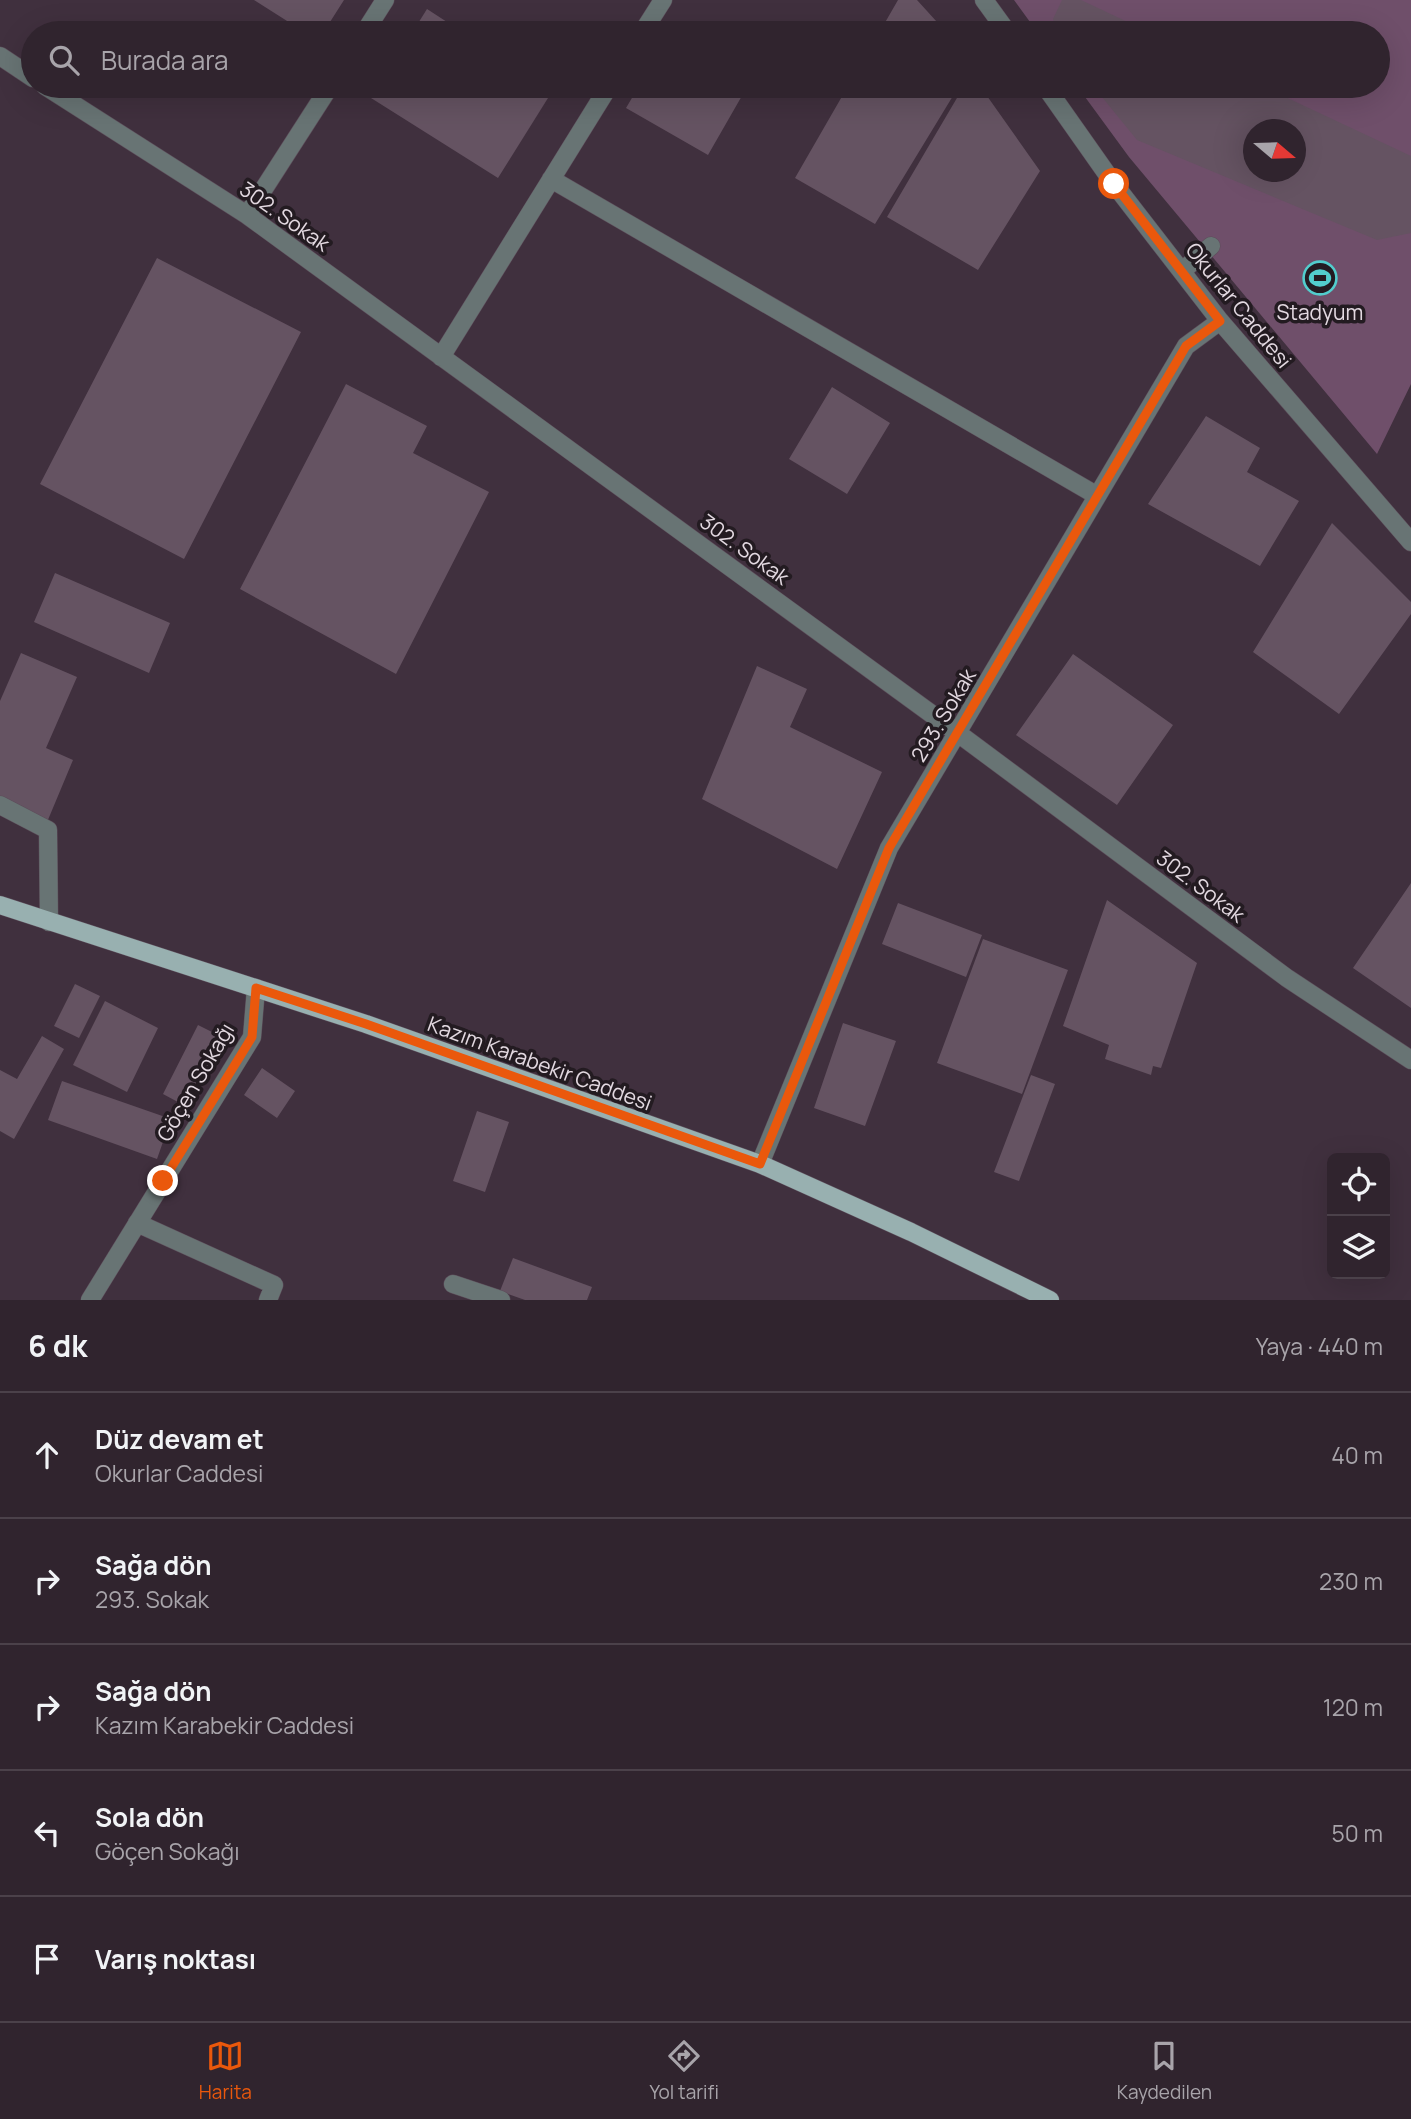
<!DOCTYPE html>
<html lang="tr">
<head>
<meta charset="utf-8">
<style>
  body { margin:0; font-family:Manrope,sans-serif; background:#3c303a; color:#f1f3f6 }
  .controls { position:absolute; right:21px; bottom:21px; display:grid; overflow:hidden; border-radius:10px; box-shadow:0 7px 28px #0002 }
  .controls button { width:63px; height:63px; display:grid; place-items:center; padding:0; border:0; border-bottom:2px solid #4b414a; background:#30242e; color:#f1f3f6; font:35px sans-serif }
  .compass { position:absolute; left:1243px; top:119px; width:63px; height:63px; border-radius:50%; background:#30242e; box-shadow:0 7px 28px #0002; rotate:109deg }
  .stop { position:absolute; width:21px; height:21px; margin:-16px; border:5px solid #ea580c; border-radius:50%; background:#fff }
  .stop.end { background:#ea580c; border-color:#fff; box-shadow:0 2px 7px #0008 }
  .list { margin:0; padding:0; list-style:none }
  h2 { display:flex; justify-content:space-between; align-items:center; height:91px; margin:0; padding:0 28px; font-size:30px }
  h2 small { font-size:23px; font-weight:400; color:#a8a4aa }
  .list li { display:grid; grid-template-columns:46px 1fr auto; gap:21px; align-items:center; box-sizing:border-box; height:126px; padding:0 28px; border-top:2px solid #4b414a }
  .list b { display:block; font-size:26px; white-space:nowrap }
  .list p { margin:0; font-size:23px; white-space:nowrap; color:#a8a4aa }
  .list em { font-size:23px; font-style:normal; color:#a8a4aa }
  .icon { flex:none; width:38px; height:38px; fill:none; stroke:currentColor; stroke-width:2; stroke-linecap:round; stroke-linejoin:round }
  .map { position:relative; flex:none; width:1411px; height:1300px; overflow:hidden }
  .search { position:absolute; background:#30242e; box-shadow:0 7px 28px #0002; left:21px; right:21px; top:21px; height:77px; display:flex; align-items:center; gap:18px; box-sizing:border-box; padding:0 24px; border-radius:38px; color:#a8a4aa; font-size:26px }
  .sheet { height:721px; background:#30242e }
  nav { display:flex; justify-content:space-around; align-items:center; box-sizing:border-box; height:98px; border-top:2px solid #4b414a; background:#30242e; font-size:19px; color:#a8a4aa }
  nav a { display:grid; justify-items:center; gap:4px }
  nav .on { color:#ea580c }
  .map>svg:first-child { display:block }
  .green { fill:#6f4f6a; fill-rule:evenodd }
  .building { fill:#655362; fill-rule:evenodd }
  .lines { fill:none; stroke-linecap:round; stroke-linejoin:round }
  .minor-casing { stroke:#5d4e5b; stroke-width:19 }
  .major-casing { stroke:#5d4e5b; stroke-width:19 }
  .minor { stroke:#687474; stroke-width:18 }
  .major { stroke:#98b0b0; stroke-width:18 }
  .route { stroke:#ea580c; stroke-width:9 }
  .labels { text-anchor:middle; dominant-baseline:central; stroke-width:7; stroke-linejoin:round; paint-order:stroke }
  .street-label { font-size:21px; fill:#e3d9e1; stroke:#231b21 }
  .poi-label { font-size:21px; fill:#e3d9e1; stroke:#231b21 }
</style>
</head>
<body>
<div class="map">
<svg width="1411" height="1300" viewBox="0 0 1411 1300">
  <rect width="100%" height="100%" fill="#40303e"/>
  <!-- green -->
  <path class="green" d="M 1014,0 L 1411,0 L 1411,384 L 1377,454 L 1129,157 L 1077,86 L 1378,86 L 1378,33 L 1038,33 ZM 1254,130 L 1296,130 L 1296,172 L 1254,172 Z"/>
  <!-- building -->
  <path class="building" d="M 254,0 L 344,0 L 323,33 L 306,33 Z
    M 898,0 L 917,0 L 947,33 L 879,33 Z
    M 1062,0 L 1081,0 L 1151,33 L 1058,33 L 1053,19 Z
    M 427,9 L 464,33 L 412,33 Z
    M 379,86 L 547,86 L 553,90 L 498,178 L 371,98 Z
    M 639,86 L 728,86 L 743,94 L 708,155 L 626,108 Z
    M 848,86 L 959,86 L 875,224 L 795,178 Z
    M 964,86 L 980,86 L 1040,171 L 978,270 L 887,217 Z
    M 1093,86 L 1262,86 L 1411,156 L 1411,233 L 1377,240 L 1137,140 ZM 1254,130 L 1296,130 L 1296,172 L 1254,172 Z
    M 157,258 L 301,332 L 184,559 L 40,484 Z
    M 346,384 L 427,426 L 413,453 L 489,492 L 396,674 L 240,589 Z
    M 832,387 L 890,423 L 847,494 L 789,459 Z
    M 1206,416 L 1260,448 L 1247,472 L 1299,501 L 1260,566 L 1148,504 Z
    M 1332,523 L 1411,602 L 1411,614 L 1339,714 L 1253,652 Z
    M 55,573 L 170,623 L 149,673 L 34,622 Z
    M 21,653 L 77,677 L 46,748 L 73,760 L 45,827 L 0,807 L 0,701 Z
    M 1073,654 L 1173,725 L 1117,805 L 1016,735 Z
    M 757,666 L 807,689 L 790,727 L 882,772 L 837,869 L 702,799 Z
    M 1411,883 L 1411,1008 L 1353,968 Z
    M 1107,900 L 1197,963 L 1161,1068 L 1153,1066 L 1151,1075 L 1105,1059 L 1109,1045 L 1063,1026 Z
    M 898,903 L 982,935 L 966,977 L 882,944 Z
    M 983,939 L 1068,970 L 1022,1094 L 937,1063 Z
    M 75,984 L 100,996 L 79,1038 L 54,1026 Z
    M 105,1001 L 158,1028 L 127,1092 L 73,1065 Z
    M 843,1023 L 896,1041 L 865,1126 L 814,1108 Z
    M 198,1025 L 224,1038 L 189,1108 L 163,1094 Z
    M 42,1036 L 64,1049 L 14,1139 L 0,1131 L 0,1070 L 17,1079 Z
    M 262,1068 L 295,1091 L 277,1118 L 244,1095 Z
    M 1031,1075 L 1055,1084 L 1019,1181 L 994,1172 Z
    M 62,1081 L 171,1119 L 157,1159 L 48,1120 Z
    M 477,1111 L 509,1122 L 485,1192 L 453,1181 Z
    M 513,1258 L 592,1287 L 587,1300 L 525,1300 L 500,1291 Z"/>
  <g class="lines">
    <defs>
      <path id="minor" d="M 984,0 L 1008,33
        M 364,33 L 385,0
        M 642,33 L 663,0
        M 0,56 L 33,78
        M 45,86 L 247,215 L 959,734 L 1287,978 L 1411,1060
        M 1045,86 L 1114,184 L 1220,321 L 1411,542
        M 551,179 L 1096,495
        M 247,215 L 330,86
        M 1182,271 L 1211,246
        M 441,357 L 609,86
        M 0,805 L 48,830 L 49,922
        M 760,1164 L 889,848 L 1186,346 L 1220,321
        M 137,1223 L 274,1285 L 268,1300
        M 453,1284 L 501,1300
        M 90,1300 L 252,1037 L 256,988"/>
      <path id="major" d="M 0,905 L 366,1024 L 760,1164 L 911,1232 L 1050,1300"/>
    </defs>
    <!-- minor casing -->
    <use href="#minor" class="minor-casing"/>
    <!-- major casing -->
    <use href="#major" class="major-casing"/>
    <!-- minor -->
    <use href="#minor" class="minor"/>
    <!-- major -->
    <use href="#major" class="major"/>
  </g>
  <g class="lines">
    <!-- route -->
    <path class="route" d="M 163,1181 L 252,1037 L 256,988 L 366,1024 L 760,1164 L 889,848 L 1186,346 L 1220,321 L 1114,184"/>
  </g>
  <!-- icons -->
  <defs>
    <symbol id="stadium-ring" viewBox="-11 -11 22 22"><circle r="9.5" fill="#231b21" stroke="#52cdcd" stroke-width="1.5"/><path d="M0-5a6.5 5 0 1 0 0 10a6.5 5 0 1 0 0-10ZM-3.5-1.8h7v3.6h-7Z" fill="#52cdcd"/></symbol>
  </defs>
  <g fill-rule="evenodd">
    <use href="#stadium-ring" x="1301" y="259" width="38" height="38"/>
  </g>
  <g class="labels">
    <!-- street labels -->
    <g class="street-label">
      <text transform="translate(285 216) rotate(35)">302. Sokak</text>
      <text transform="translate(1239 305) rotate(51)">Okurlar Caddesi</text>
      <text transform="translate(745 549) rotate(36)">302. Sokak</text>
      <text transform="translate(943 715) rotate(-59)">293. Sokak</text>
      <text transform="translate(1201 886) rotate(37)">302. Sokak</text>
      <text transform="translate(540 1063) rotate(20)">Kazım Karabekir Caddesi</text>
      <text transform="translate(195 1082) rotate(-60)">Göçen Sokağı</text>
    </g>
    <!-- poi labels -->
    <g class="poi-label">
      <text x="1320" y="312">Stadyum</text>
    </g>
  </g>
</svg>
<div class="controls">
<button><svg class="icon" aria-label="locate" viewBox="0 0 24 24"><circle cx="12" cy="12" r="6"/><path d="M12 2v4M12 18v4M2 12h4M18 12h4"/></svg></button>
<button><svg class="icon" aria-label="layers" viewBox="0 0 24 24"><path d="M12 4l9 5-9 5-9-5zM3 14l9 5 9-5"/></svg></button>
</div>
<svg class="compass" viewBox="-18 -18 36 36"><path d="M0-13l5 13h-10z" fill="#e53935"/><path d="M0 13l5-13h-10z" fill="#a8a4aa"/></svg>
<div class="stop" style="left:1114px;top:184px"></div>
<div class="stop end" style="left:163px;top:1181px"></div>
<div class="search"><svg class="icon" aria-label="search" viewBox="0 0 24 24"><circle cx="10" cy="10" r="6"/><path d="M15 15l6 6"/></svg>Burada ara</div>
</div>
<section class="sheet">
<h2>6 dk<small>Yaya · 440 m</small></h2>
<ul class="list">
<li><svg class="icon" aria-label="ahead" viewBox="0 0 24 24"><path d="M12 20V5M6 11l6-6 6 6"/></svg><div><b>Düz devam et</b><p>Okurlar Caddesi</p></div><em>40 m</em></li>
<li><svg class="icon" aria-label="right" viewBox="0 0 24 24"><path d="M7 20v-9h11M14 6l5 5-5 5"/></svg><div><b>Sağa dön</b><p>293. Sokak</p></div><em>230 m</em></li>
<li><svg class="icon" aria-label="right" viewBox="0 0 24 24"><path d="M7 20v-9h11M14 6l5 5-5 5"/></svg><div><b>Sağa dön</b><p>Kazım Karabekir Caddesi</p></div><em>120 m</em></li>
<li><svg class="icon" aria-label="left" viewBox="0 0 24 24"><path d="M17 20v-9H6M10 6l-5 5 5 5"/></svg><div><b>Sola dön</b><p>Göçen Sokağı</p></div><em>50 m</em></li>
<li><svg class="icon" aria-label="arrive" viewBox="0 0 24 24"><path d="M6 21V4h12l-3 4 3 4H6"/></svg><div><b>Varış noktası</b></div></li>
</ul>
</section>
<nav>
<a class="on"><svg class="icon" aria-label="map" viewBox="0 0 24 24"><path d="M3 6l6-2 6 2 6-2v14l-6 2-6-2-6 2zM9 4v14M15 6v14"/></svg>Harita</a>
<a><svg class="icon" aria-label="directions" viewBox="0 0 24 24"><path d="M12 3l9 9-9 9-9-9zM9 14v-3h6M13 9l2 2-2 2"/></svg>Yol tarifi</a>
<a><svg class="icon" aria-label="saved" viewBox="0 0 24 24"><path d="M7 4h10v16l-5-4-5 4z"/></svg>Kaydedilen</a>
</nav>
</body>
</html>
